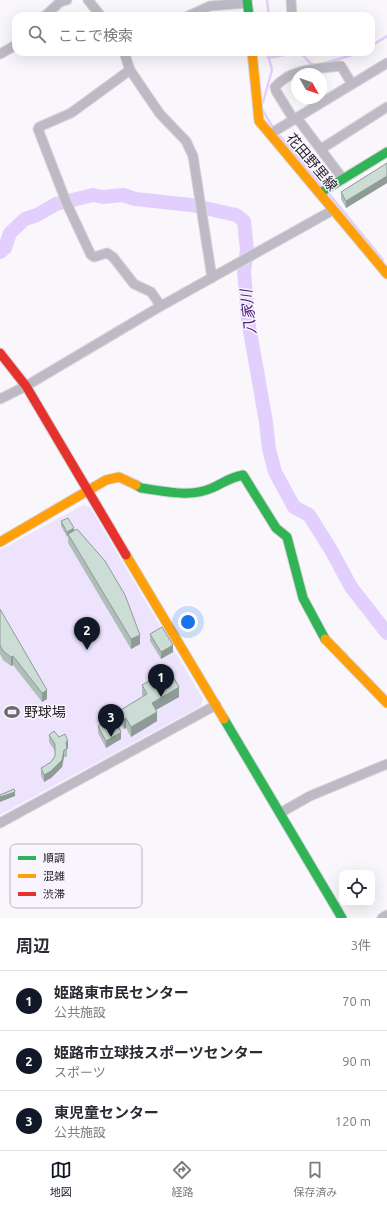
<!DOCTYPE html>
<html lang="ja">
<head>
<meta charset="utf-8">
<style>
  body { margin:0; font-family:Ubuntu,"Noto Sans JP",sans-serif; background:#f7f7f7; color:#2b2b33 }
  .controls { position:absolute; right:12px; bottom:12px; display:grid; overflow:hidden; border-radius:8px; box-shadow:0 4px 16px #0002 }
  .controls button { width:36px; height:36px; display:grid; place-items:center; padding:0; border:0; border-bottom:1px solid #e1e1e2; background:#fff; color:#2b2b33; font:20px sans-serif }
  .compass { position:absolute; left:291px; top:68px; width:36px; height:36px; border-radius:50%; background:#fff; box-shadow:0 4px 16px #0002; rotate:130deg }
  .you { position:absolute; left:188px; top:622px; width:14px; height:14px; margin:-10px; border:3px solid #fff; border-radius:50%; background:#1a73e8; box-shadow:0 0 0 6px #1a73e833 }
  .badge { display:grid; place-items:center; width:26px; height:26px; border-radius:50%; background:#111827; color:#fff; font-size:13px; font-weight:700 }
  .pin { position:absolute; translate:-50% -33px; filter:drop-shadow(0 1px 2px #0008) }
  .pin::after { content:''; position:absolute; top:21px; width:14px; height:12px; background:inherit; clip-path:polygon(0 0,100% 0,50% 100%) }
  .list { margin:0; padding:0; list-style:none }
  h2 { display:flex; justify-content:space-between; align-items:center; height:52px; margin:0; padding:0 16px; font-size:17px }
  h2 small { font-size:13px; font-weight:400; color:#7c7c81 }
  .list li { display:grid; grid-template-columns:26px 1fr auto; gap:12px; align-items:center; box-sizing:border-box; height:60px; padding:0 16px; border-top:1px solid #e1e1e2 }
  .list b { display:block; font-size:15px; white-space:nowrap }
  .list p { margin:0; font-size:13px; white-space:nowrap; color:#7c7c81 }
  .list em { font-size:13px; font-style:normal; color:#7c7c81 }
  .icon { flex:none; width:22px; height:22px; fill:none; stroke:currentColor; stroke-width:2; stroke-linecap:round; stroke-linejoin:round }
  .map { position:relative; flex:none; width:387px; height:918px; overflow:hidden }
  .search { position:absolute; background:#fff; box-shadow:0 4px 16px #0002; left:12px; right:12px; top:12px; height:44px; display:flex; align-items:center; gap:10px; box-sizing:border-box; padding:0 14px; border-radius:12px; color:#7c7c81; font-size:15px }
  .sheet { height:232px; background:#fff }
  nav { display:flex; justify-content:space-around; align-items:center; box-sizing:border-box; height:56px; border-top:1px solid #e1e1e2; background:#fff; font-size:11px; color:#7c7c81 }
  nav a { display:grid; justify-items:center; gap:2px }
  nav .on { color:#111827 }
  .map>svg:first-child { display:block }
  .green { fill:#ede3fc }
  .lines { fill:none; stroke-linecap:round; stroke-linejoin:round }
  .stream { stroke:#e3cffd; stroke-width:2.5 }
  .river { stroke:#e3cffd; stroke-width:14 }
  .street-casing { stroke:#d6d5d8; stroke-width:11 }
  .fast-casing { stroke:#d6d5d8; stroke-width:11 }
  .slow-casing { stroke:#d6d5d8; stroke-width:11 }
  .jam-casing { stroke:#d6d5d8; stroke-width:11 }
  .street { stroke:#bebac5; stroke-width:9 }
  .fast { stroke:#30b455; stroke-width:9 }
  .slow { stroke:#ff9f0a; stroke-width:9 }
  .jam { stroke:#e5322d; stroke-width:9 }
  .wall { fill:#afbeb8 }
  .shaded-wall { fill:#8f9b96 }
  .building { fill:#ccddd6; stroke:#8f9b96 }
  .labels { text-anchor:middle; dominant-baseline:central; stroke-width:3; stroke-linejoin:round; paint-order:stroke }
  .street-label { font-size:14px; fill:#1f1c22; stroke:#f9f5fe }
  .poi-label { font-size:14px; fill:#1f1c22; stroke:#f9f5fe; text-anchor:start }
  .water-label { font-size:15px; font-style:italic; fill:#4f207a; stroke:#f9f5fe }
  .key { fill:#f9f5fe; stroke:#b8b4bc; stroke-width:1 }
  .key-label { font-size:11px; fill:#1f1c22 }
</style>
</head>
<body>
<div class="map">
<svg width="387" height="918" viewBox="0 0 387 918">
  <rect width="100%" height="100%" fill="#f9f7fc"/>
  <!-- green -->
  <path class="green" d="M 83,505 L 90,507 L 203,699 L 201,706 L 0,815 L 0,550 Z"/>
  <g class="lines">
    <!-- stream -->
    <path class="stream" d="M 267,0 L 269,16
      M 371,46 L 387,36
      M 300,52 L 311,64 L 315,65
      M 268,58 L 300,52
      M 322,64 L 362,52
      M 263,102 L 272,70 L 268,55
      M 263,111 L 272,126
      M 280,136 L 321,185
      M 330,195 L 383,260"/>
    <!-- river -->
    <path class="river" d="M 0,252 L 5,248 L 10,233 L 25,219 L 37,215 L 56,204 L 93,195 L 103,197 L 123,195 L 135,199 L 191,205 L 236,215 L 244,221 L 247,250 L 244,271 L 248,320 L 266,422 L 269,449 L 275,472 L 294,507 L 309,515 L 331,550 L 351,587 L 387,633"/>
    <defs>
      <path id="street" d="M 88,0 L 101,16
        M 291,0 L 292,16
        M 45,16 L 60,2 L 67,0
        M 188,16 L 210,6 L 247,3
        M 124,52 L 130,70 L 71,113 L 39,127 L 38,129 L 67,204 L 91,255 L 94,257 L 107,253 L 113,257 L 134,284 L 151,292 L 161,306
        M 0,54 L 16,45
        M 130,70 L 160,114 L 186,141 L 193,156 L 212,278
        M 297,118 L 343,179
        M 294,120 L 276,91 L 275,87 C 291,68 318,69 341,66 L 352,84
        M 270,134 L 387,63
        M 321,149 L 387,107
        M 0,399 L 26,386 L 161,306 L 333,210
        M 280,813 L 310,796 L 387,764
        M 0,823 L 216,705
        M 382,918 L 387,915"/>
      <path id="fast" d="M 247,0 L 249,16
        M 320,193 L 387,152
        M 136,485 L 141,488 C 164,491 190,498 212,488 C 224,483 228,478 243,475 L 276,528 L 287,537 L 303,598 L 325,639
        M 224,719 L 342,918"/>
      <path id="slow" d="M 252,52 L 259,121 L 387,274
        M 0,542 L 106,480 L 119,477 L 136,485
        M 126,555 L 224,719
        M 325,639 L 387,703"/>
      <path id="jam" d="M 0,353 L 26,386 L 126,555"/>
    </defs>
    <!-- street casing -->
    <use href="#street" class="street-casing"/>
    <!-- fast casing -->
    <use href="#fast" class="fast-casing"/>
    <!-- slow casing -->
    <use href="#slow" class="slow-casing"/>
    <!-- jam casing -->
    <use href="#jam" class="jam-casing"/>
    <!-- street -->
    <use href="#street" class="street"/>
    <!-- fast -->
    <use href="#fast" class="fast"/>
    <!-- slow -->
    <use href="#slow" class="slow"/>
    <!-- jam -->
    <use href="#jam" class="jam"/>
  </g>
  <!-- wall -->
  <path class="wall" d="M 387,163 L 387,183 L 346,208 L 341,199 L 341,192 Z
    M 61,521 L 74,531 L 140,644 L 131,649 L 68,543 L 68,536 L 67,537 L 61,526 Z
    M 0,609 L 47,699 L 42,702 L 13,665 L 11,666 L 3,660 L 0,654 Z
    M 150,634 L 173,652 L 161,659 L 150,641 Z
    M 142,685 L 179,697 L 156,710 L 157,721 L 131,737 L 126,728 L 124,729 L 119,720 L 119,711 L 143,697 L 142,695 Z
    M 98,726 L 121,739 L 106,748 L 98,733 Z
    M 49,735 L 68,749 L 67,749 L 67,757 L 64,757 L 62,767 L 51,778 L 44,782 L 41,776 L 41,768 L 51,762 L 55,756 L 55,751 L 49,742 Z"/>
  <!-- shaded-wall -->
  <path class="shaded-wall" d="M 387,176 L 387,183 L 346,208 L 346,201 Z
    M 74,528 L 74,533 L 68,534 L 67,537 L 67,532 Z
    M 140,635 L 140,644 L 131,649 L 131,639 Z
    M 173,645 L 173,652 L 161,659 L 161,652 Z
    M 13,656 L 13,665 L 11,666 L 11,657 Z
    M 179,687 L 179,697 L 152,712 L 152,703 Z
    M 47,690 L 47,699 L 42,702 L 42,693 Z
    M 157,712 L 157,721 L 131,737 L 131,727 Z
    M 126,718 L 126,728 L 124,729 L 124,719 Z
    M 121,732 L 121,739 L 106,748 L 106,741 Z
    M 68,741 L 68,749 L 66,749 L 66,742 Z
    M 64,750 L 64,757 L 62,767 L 51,778 L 44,782 L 44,775 Z
    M 15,792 L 15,796 L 0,802 L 0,797 Z"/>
  <!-- building -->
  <path class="building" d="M 387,163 L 387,176 L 346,201 L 341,192 Z
    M 68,518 L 74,528 L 67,532 L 61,521 Z
    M 77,529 L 105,561 L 125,595 L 140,635 L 131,639 L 68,534 Z
    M 0,609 L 47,690 L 42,693 L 13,656 L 11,657 L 3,651 L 0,645 Z
    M 162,627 L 173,645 L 161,652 L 150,634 Z
    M 169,670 L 179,687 L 152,703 L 157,712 L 131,727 L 126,718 L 124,719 L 119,711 L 147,694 L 142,685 Z
    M 109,719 L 111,723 L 115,721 L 121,732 L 106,741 L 98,726 Z
    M 54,731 L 59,737 L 65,734 L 68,741 L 66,742 L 67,749 L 64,750 L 62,760 L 51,771 L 44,775 L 41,768 L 51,762 L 55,756 L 55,744 L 49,735 Z
    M 14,789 L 15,792 L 0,797 L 0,795 Z"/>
  <!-- icons -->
  <defs>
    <symbol id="stadium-bare" viewBox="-9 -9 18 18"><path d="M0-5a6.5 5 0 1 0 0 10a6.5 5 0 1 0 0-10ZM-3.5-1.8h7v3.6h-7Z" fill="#6b696e" stroke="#f9f5fe" stroke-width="2.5" paint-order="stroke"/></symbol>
  </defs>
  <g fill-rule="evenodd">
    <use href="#stadium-bare" x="1" y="701" width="22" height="22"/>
  </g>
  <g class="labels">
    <!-- street labels -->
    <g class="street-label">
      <text transform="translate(312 162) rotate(50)">花田野里線</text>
    </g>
    <!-- poi labels -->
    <g class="poi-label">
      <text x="24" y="712">野球場</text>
    </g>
    <!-- water labels -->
    <g class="water-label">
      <text transform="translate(248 312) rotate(-96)">八家川</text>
    </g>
  </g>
  <!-- legend -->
  <rect x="10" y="844" width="132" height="64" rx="6" class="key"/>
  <rect x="18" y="856" width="18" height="4" fill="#30b455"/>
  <rect x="18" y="874" width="18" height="4" fill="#ff9f0a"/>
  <rect x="18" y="892" width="18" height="4" fill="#e5322d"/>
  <g class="key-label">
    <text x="43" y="862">順調</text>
    <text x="43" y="880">混雑</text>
    <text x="43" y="898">渋滞</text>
  </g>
</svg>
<div class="controls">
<button><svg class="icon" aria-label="locate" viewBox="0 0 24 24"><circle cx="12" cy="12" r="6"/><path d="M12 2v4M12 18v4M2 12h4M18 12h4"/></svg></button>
</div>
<svg class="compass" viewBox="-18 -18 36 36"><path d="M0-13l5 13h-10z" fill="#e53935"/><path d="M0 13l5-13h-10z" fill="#7c7c81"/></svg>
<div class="you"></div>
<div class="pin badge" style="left:161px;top:697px">1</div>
<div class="pin badge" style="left:87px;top:650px">2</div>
<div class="pin badge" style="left:111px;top:737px">3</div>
<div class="search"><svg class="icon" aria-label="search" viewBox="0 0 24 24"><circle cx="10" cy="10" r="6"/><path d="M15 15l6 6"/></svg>ここで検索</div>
</div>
<section class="sheet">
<h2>周辺<small>3件</small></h2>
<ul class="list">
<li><span class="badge">1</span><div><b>姫路東市民センター</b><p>公共施設</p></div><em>70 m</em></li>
<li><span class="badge">2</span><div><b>姫路市立球技スポーツセンター</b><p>スポーツ</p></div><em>90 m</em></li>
<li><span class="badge">3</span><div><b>東児童センター</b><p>公共施設</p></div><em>120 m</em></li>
</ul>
</section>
<nav>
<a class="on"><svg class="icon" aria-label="map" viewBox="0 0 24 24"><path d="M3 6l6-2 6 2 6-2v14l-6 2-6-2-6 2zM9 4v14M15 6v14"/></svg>地図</a>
<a><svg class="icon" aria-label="directions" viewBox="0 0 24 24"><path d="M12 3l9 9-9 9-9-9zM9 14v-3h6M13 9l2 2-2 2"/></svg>経路</a>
<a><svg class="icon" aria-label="saved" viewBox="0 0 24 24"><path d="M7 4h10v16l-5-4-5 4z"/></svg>保存済み</a>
</nav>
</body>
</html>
